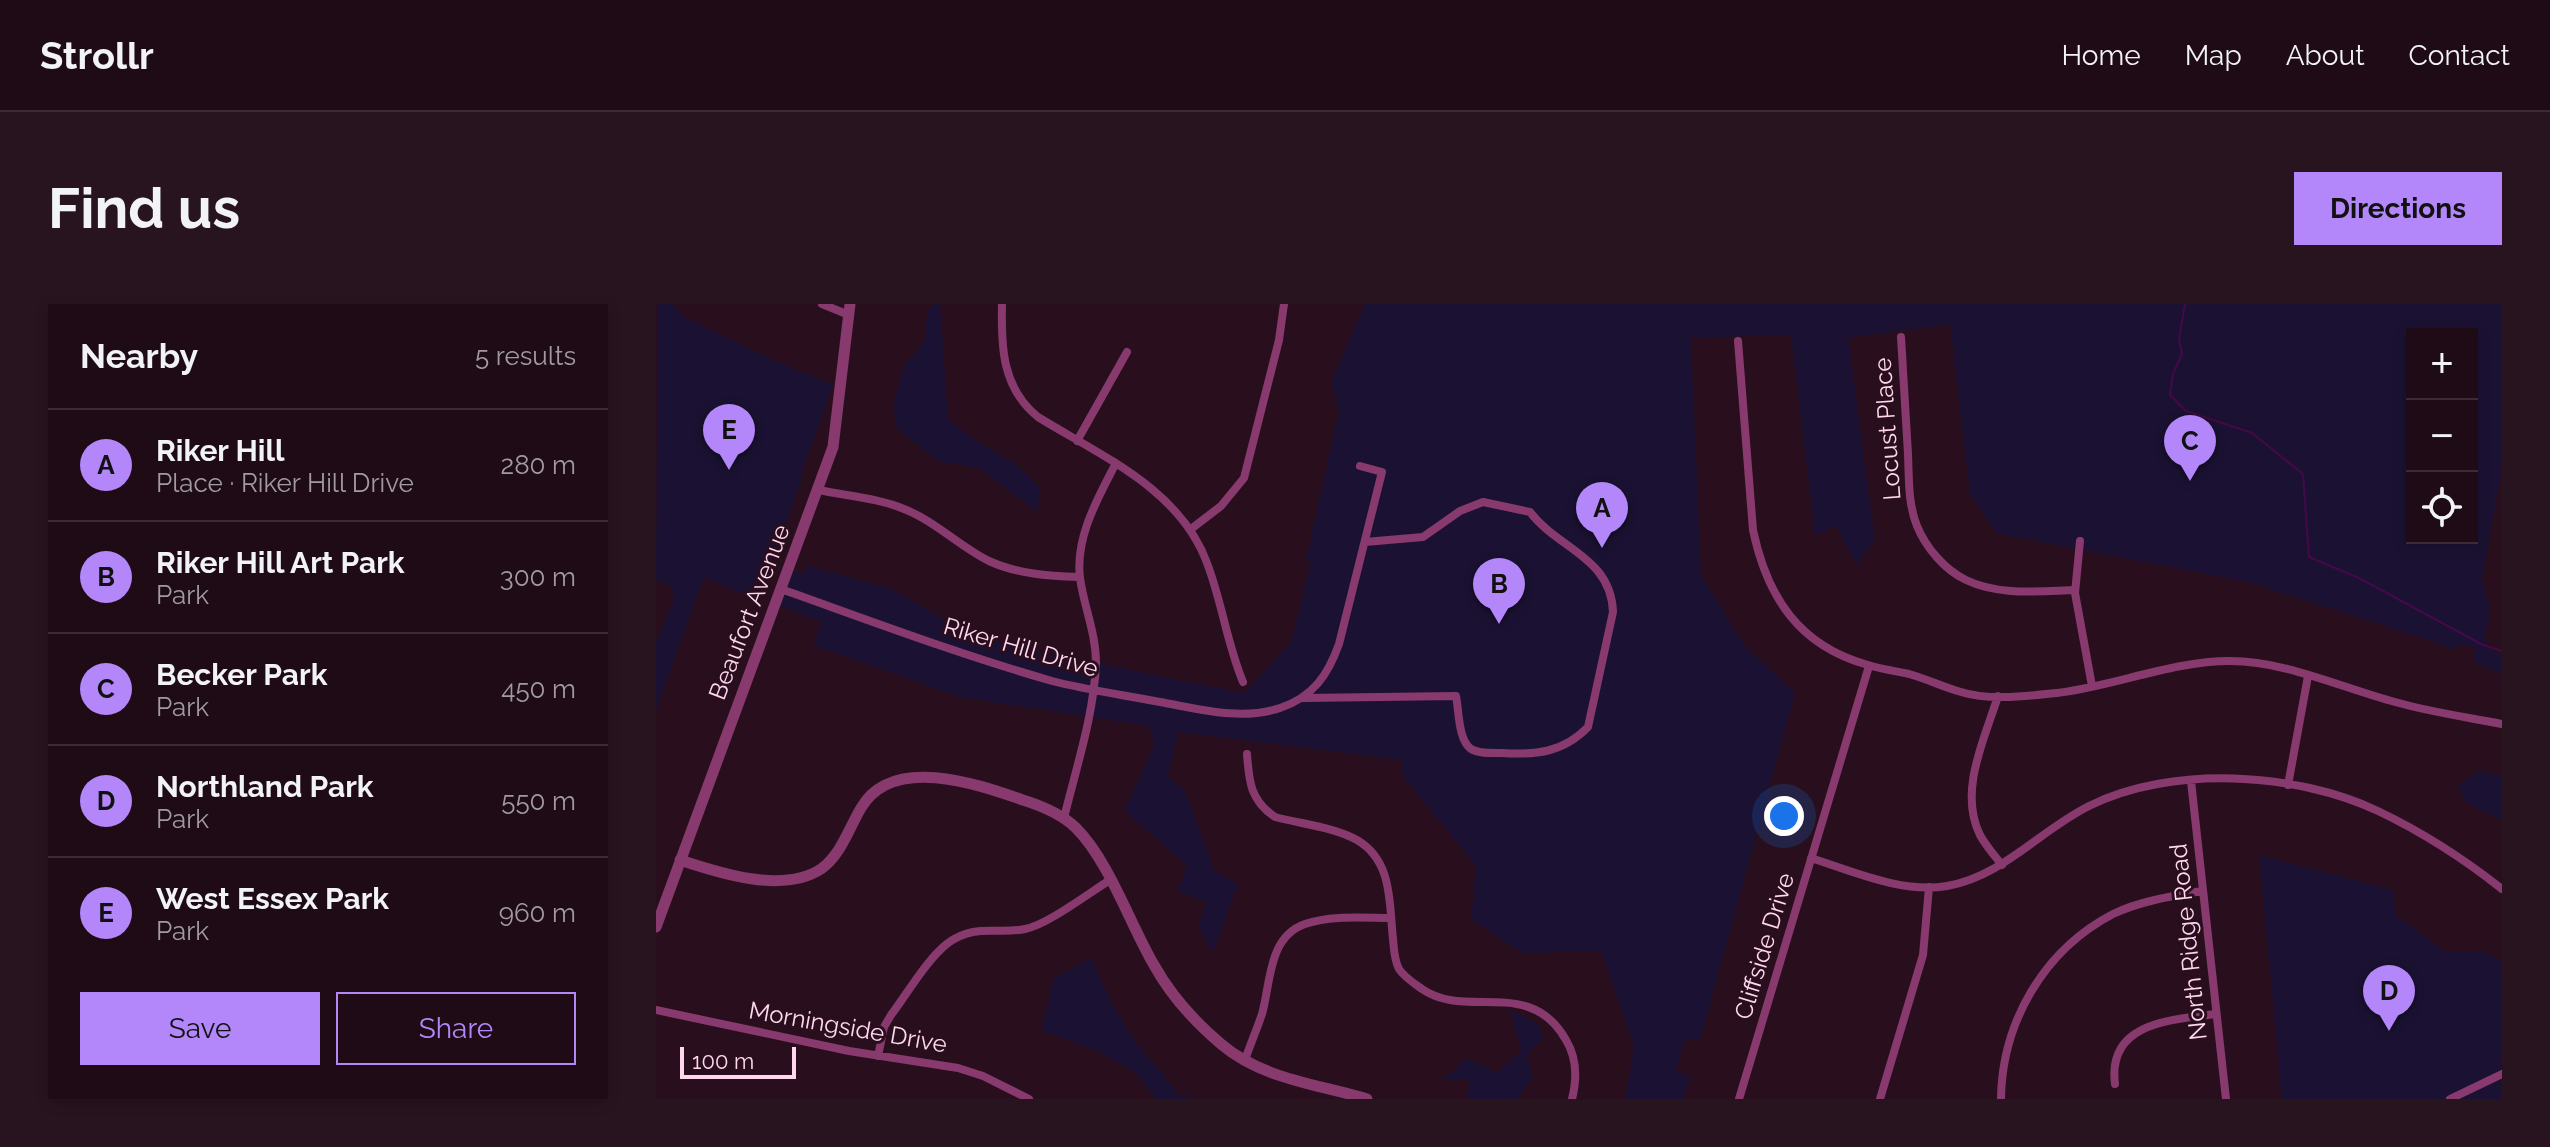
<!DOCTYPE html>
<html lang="en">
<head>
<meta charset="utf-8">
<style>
  body { margin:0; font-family:Raleway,sans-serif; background:#27141f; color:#f1f3f6 }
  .controls { position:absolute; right:24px; top:24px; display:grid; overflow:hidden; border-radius:0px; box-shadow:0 4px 12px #0003 }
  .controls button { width:72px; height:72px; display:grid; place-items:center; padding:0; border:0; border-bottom:2px solid #3c2b35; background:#1f0b16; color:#f1f3f6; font:40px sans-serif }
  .scale { position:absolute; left:24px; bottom:20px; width:116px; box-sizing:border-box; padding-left:8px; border:4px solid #ffd7ef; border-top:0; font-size:22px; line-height:28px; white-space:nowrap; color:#ffd7ef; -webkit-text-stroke:6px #290f1d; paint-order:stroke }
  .you { position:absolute; left:1128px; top:512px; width:28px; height:28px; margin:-20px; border:6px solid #fff; border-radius:50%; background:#1a73e8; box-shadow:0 0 0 12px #1a73e833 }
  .badge { display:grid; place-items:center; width:52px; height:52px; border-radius:50%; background:#b387fa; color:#111; font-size:26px; font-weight:700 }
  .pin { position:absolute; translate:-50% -66px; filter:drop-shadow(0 2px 4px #0008) }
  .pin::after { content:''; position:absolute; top:42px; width:28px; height:24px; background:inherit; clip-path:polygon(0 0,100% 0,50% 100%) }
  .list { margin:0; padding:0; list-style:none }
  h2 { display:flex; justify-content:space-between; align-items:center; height:104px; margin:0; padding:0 32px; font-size:34px }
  h2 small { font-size:26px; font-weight:400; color:#a19ba1 }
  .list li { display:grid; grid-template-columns:52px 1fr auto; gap:24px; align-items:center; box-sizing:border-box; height:112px; padding:0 32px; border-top:2px solid #3c2b35 }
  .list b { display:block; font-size:30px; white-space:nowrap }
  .list p { margin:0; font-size:26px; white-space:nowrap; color:#a19ba1 }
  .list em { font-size:26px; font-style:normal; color:#a19ba1 }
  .actions { display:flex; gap:16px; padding:24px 32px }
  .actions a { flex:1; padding:18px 0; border:2px solid #b387fa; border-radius:0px; text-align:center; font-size:28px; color:#b387fa }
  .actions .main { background:#b387fa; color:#111 }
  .icon { flex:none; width:44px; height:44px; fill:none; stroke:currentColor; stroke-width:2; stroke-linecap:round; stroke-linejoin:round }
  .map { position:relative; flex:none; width:1846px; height:795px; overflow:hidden; border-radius:0px }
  header { display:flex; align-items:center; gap:48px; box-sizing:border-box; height:112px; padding:0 40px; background:#1f0b16; border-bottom:2px solid #3c2b35 }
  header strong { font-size:38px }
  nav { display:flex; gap:44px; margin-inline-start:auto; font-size:28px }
  .intro { display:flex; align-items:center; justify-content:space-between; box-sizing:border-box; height:192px; padding:0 48px }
  h1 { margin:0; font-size:56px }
  .button { padding:20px 36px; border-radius:0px; background:#b387fa; color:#111; font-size:28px; font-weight:700 }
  main { display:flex; gap:48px; padding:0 48px }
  aside { flex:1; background:#1f0b16; border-radius:0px; box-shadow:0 4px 12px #0003 }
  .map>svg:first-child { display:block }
  .green { fill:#1b1233; fill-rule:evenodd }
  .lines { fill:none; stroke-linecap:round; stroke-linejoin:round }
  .stream { stroke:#440948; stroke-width:2 }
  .minor { stroke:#883a6e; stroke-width:8 }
  .tertiary { stroke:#883a6e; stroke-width:11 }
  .labels { text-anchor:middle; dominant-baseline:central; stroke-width:6; stroke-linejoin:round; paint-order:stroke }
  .street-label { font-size:24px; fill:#ffd7ef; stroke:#290f1d }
</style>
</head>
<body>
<header>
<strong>Strollr</strong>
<nav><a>Home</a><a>Map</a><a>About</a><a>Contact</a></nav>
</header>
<div class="intro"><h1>Find us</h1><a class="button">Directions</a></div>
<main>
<aside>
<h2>Nearby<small>5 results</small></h2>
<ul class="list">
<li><span class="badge">A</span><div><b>Riker Hill</b><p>Place · Riker Hill Drive</p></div><em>280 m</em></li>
<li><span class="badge">B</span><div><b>Riker Hill Art Park</b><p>Park</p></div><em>300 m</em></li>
<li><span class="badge">C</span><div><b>Becker Park</b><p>Park</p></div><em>450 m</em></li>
<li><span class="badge">D</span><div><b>Northland Park</b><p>Park</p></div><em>550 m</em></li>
<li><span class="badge">E</span><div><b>West Essex Park</b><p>Park</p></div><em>960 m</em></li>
</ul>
<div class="actions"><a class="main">Save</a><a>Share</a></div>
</aside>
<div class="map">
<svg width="1846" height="795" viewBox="0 0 1846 795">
  <rect width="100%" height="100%" fill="#290f1d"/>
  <!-- green -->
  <path class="green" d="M 2,0 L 17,0 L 28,13 L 115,55 L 177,81 L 145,171 L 147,173 L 101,296 L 48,273 L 0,406 L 0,340 L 18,293 L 14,281 L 0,276 Z
    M 278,0 L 284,0 L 292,115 L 322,138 L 361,161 L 384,184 L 381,208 L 322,164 L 282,157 L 239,123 L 238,98 L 248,61 L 268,38 L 272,6 Z
    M 709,0 L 1846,0 L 1846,164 L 1826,275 L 1834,308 L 1829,336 L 1839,349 L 1846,350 L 1846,370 L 1818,358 L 1819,344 L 1805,340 L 1799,345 L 1596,279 L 1340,229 L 1314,190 L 1294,20 L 1192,34 L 1219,237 L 1200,260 L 1180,222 L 1159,232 L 1135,31 L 1035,34 L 1045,271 L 1089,342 L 1139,389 L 1044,737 L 1029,734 L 1020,767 L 1034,772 L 1027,795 L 969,795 L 978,742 L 945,647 L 867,649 L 815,615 L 820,562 L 745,470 L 746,456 L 522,428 L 512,473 L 528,485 L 559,567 L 582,581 L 557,648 L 542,622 L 550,597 L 522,587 L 530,561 L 468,506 L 498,442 L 493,422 L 304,393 L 157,341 L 166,318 L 121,301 L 136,266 L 148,270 L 151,262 L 234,284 L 303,324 L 353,341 L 588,389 L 635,338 L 655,257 L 650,256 L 683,107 L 675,78 ZM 1756,30 L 1816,30 L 1816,234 L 1756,234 Z
    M 1823,467 L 1846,472 L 1846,517 L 1811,499 L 1801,482 Z
    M 1603,551 L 1737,586 L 1740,611 L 1788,647 L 1830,648 L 1846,658 L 1846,795 L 1626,795 Z
    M 435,654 L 456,699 L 478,736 L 524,791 L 538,795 L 500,795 L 480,769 L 443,748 L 386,726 L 397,675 Z
    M 854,706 L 883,720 L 887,736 L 871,751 L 877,774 L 861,795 L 811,795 L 814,775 L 787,775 L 811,754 L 841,769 L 865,747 Z"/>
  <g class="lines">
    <!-- stream -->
    <path class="stream" d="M 1529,0 L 1523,35 L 1526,50 L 1517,70 L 1514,91 L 1530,107 L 1596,129 L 1647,170 L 1653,253 L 1703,274 L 1825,340 L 1846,347"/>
    <!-- minor -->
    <path class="minor" d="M 166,0 L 193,11
      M 346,0 C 345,43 346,84 382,113 C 445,152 524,185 551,259 C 566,298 571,340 587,378
      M 1245,33 C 1247,72 1250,111 1252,150 C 1253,174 1252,200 1261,222 C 1270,244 1289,266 1310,276 C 1343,292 1383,287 1419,286
      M 1082,37 L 1097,226 C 1111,293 1143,342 1212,361 C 1225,365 1239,367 1253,370 C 1271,375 1287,383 1305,388 C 1334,397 1371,392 1401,389 C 1459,382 1516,357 1574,357 C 1630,357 1686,384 1739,398 C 1774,408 1810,413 1846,420
      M 421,137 L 471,48
      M 163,186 C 190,192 222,194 248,205 C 279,217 303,242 333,257 C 361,270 393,272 424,273
      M 535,225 L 565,202 L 588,174 L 623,36 L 628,0
      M 1424,237 L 1419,289 L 1436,382
      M 125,285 C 215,317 305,351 396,377 C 431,386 468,391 504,398 C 543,405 585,417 624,404 C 657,393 672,371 683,340 L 726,168 L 704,162
      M 1342,392 C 1329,434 1302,487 1324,531 C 1330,542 1338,551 1346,561
      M 648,394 L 800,392 C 803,406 802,436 815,445 C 824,450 836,449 846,449 C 879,451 907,449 932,423 L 957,308 C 955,253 902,245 874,208 L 827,198 L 804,207 L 767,233 L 709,238
      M 591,450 C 593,477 594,496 619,513 C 645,520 678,523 701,536 C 737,557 733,599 737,635 C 738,644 738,656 743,665 C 748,673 759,680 766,685 C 810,716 874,672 910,736 C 921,754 921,775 916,795
      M 1535,477 L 1570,795
      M 1632,481 L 1652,372
      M 408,514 C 420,464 438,411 440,359 C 440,329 428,303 424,274 C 419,233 442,194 460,159
      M 1155,554 C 1196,567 1247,590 1291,582 C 1347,572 1383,527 1433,502 C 1515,461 1640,468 1722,507 C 1766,528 1808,555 1846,585
      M 0,706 L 193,747 L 302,764 L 327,772 L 373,795
      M 222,752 L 228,723 L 235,711 C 251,690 271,655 292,639 C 320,619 340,631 369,625 C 391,621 433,589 454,576
      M 589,756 C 594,741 601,725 606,710 C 615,678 612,633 649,620 C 676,611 707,614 735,614
      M 1459,780 C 1451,718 1515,716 1560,710
      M 1083,795 L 1213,362
      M 1224,795 L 1267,651 L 1273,583
      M 1345,795 C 1346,718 1388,646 1457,610 C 1484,597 1517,592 1546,587
      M 1794,795 L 1846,770"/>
    <!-- tertiary -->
    <path class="tertiary" d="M 24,556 C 63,569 127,590 165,565 C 185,551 193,524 205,504 C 236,450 321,480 367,496 C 386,502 406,510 420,524 C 453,557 474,620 498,661 C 514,690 539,718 565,740 C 606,775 661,780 711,795
      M 0,623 L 177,143 L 194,0"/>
  </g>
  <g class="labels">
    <!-- street labels -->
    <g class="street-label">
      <text transform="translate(1231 125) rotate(-94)">Locust Place</text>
      <text transform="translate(93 308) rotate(-69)">Beaufort Avenue</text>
      <text transform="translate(365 343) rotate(16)">Riker Hill Drive</text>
      <text transform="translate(1532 638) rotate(-96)">North Ridge Road</text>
      <text transform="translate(1108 642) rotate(-73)">Cliffside Drive</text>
      <text transform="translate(192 723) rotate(10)">Morningside Drive</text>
    </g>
  </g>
</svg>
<div class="controls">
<button>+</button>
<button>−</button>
<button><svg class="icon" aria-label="locate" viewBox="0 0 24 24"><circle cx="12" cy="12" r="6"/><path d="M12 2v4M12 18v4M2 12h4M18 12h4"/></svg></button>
</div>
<div class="scale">100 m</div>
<div class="you"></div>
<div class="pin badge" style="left:946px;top:244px">A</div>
<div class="pin badge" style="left:843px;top:320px">B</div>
<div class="pin badge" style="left:1534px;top:177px">C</div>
<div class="pin badge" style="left:1733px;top:727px">D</div>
<div class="pin badge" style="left:73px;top:166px">E</div>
</div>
</main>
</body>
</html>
